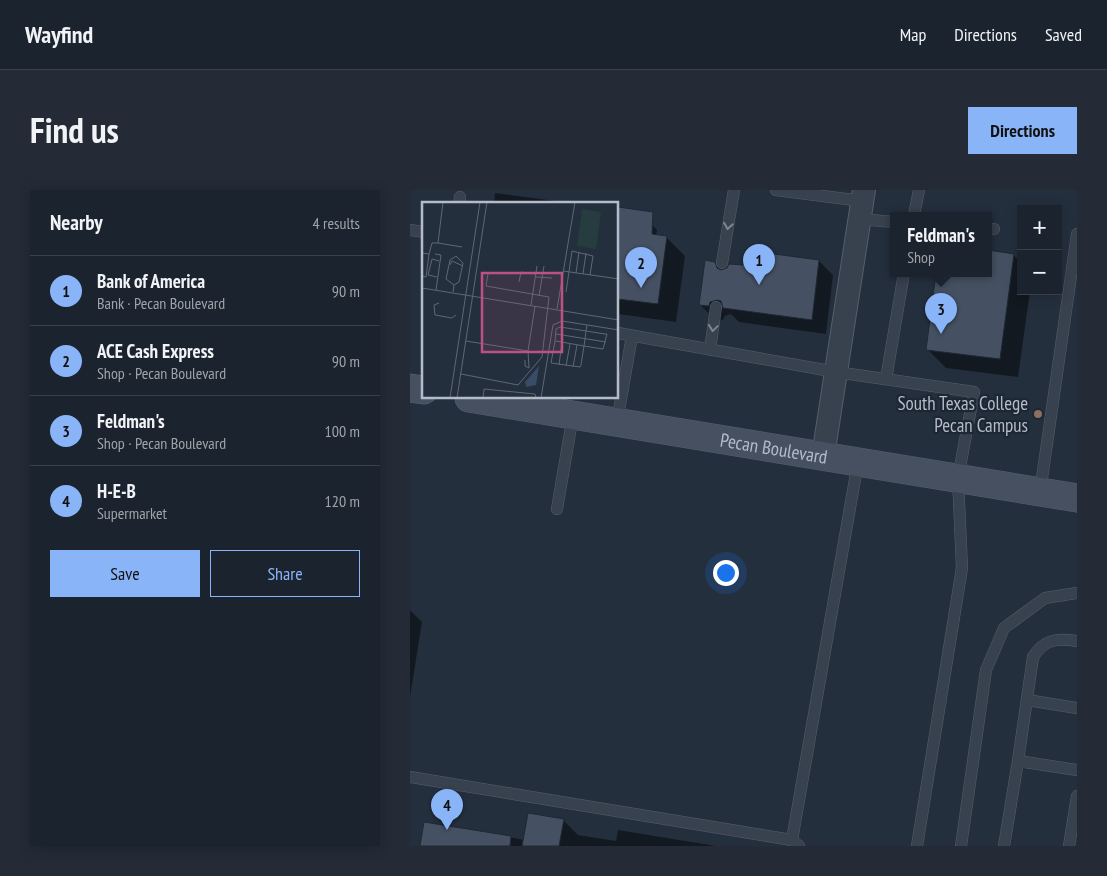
<!DOCTYPE html>
<html lang="en">
<head>
<meta charset="utf-8">
<style>
  body { margin:0; font-family:"PT Sans Narrow",sans-serif; background:#242b36; color:#f1f3f6 }
  .controls { position:absolute; right:15px; top:15px; display:grid; overflow:hidden; border-radius:0px; box-shadow:0 2px 12px #0003 }
  .controls button { width:45px; height:45px; display:grid; place-items:center; padding:0; border:0; border-bottom:1px solid #39404a; background:#1b232e; color:#f1f3f6; font:25px sans-serif }
  .you { position:absolute; left:315px; top:382px; width:18px; height:18px; margin:-12px; border:4px solid #fff; border-radius:50%; background:#1a73e8; box-shadow:0 0 0 8px #1a73e833 }
  .badge { display:grid; place-items:center; width:32px; height:32px; border-radius:50%; background:#8ab4f8; color:#111; font-size:16px; font-weight:700 }
  .pin { position:absolute; translate:-50% -41px; filter:drop-shadow(0 1px 2px #0008) }
  .pin::after { content:''; position:absolute; top:26px; width:18px; height:15px; background:inherit; clip-path:polygon(0 0,100% 0,50% 100%) }
  .popup { position:absolute; left:480px; top:22px; width:102px; height:65px; box-sizing:border-box; display:grid; place-content:center; border-radius:0px; background:#1b232e; filter:drop-shadow(0 1px 4px #0005); font-size:16px; white-space:nowrap; color:#a0a4aa }
  .popup b { font-size:19px; color:#f1f3f6 }
  .popup::after { content:''; position:absolute; left:50%; top:100%; margin-left:-10px; border:10px solid transparent; border-top-color:#1b232e }
  .list { margin:0; padding:0; list-style:none }
  h2 { display:flex; justify-content:space-between; align-items:center; height:65px; margin:0; padding:0 20px; font-size:21px }
  h2 small { font-size:16px; font-weight:400; color:#a0a4aa }
  .list li { display:grid; grid-template-columns:32px 1fr auto; gap:15px; align-items:center; box-sizing:border-box; height:70px; padding:0 20px; border-top:1px solid #39404a }
  .list b { display:block; font-size:19px; white-space:nowrap }
  .list p { margin:0; font-size:16px; white-space:nowrap; color:#a0a4aa }
  .list em { font-size:16px; font-style:normal; color:#a0a4aa }
  .actions { display:flex; gap:10px; padding:15px 20px }
  .actions a { flex:1; padding:11px 0; border:1px solid #8ab4f8; border-radius:0px; text-align:center; font-size:18px; color:#8ab4f8 }
  .actions .main { background:#8ab4f8; color:#111 }
  .map { position:relative; flex:none; width:667px; height:656px; overflow:hidden; border-radius:0px }
  header { display:flex; align-items:center; gap:30px; box-sizing:border-box; height:70px; padding:0 25px; background:#1b232e; border-bottom:1px solid #39404a }
  header strong { font-size:24px }
  nav { display:flex; gap:28px; margin-inline-start:auto; font-size:18px }
  .intro { display:flex; align-items:center; justify-content:space-between; box-sizing:border-box; height:120px; padding:0 30px }
  h1 { margin:0; font-size:35px }
  .button { padding:12px 22px; border-radius:0px; background:#8ab4f8; color:#111; font-size:18px; font-weight:700 }
  main { display:flex; gap:30px; padding:0 30px }
  aside { flex:1; background:#1b232e; border-radius:0px; box-shadow:0 2px 12px #0003 }
  .map>svg:first-child { display:block }
  .shadow { fill:#0007 }
  .building { fill:#455162; stroke:#1f2835 }
  .lines { fill:none; stroke-linecap:round; stroke-linejoin:round }
  .lane-casing { stroke:#565f6c; stroke-width:12 }
  .street-casing { stroke:#565f6c; stroke-width:24 }
  .secondary-casing { stroke:#565f6c; stroke-width:29 }
  .lane { stroke:#38414e; stroke-width:11 }
  .street { stroke:#38414e; stroke-width:22 }
  .secondary { stroke:#465061; stroke-width:28 }
  .oneway { stroke:#7c8592 }
  .education-dot { fill:#8d6e63; stroke:#1d2633; stroke-width:2 }
  .labels { text-anchor:middle; dominant-baseline:central; stroke-width:4.5; stroke-linejoin:round; paint-order:stroke }
  .poi-label { font-size:19px; fill:#b4bcc9; stroke:#1d2633; text-anchor:end }
  .street-label { font-size:19px; fill:#b4bcc9; stroke:#1d2633 }
  .inset-road { fill:none; stroke:#5e6776; stroke-width:1 }
  .view { fill:#bd5182; fill-opacity:0.15; stroke:#bd5182; stroke-width:2.5 }
  .inset-edge { fill:none; stroke:#b4bcc9; stroke-width:2.5 }
</style>
</head>
<body>
<header>
<strong>Wayfind</strong>
<nav><a>Map</a><a>Directions</a><a>Saved</a></nav>
</header>
<div class="intro"><h1>Find us</h1><a class="button">Directions</a></div>
<main>
<aside>
<h2>Nearby<small>4 results</small></h2>
<ul class="list">
<li><span class="badge">1</span><div><b>Bank of America</b><p>Bank · Pecan Boulevard</p></div><em>90 m</em></li>
<li><span class="badge">2</span><div><b>ACE Cash Express</b><p>Shop · Pecan Boulevard</p></div><em>90 m</em></li>
<li><span class="badge">3</span><div><b>Feldman's</b><p>Shop · Pecan Boulevard</p></div><em>100 m</em></li>
<li><span class="badge">4</span><div><b>H-E-B</b><p>Supermarket</p></div><em>120 m</em></li>
</ul>
<div class="actions"><a class="main">Save</a><a>Share</a></div>
</aside>
<div class="map">
<svg width="667" height="656" viewBox="0 0 667 656">
  <rect width="100%" height="100%" fill="#242f3e"/>
  <!-- shadow -->
  <path class="shadow" d="M 85,3 L 168,14 L 84,14 Z
    M 208,19 L 229,21 L 247,40 L 246,46 L 256,47 L 275,66 L 266,132 L 208,124 Z
    M 603,65 L 611,72 L 611,101 L 620,101 L 608,187 L 536,178 L 517,159 L 527,83 L 578,83 Z
    M 409,71 L 423,85 L 416,144 L 329,132 L 321,124 L 315,126 L 313,130 L 305,129 L 290,115 L 304,73 L 312,81 L 334,77 Z
    M 0,420 L 12,432 L 0,507 Z
    M 153,630 L 168,645 L 206,651 L 208,640 L 306,656 L 11,656 L 15,633 L 115,650 Z"/>
  <!-- building -->
  <path class="building" d="M 208,17 L 243,22 L 242,44 L 257,46 L 248,114 L 208,109 Z
    M 335,60 L 409,70 L 402,130 L 313,118 L 311,111 L 307,110 L 300,112 L 299,116 L 289,115 L 295,70 L 305,72 L 307,78 L 311,80 L 317,78 L 319,74 L 333,75 Z
    M 578,60 L 604,64 L 590,169 L 516,160 L 526,83 L 578,83 Z
    M 118,623 L 154,629 L 149,656 L 112,656 Z
    M 14,632 L 101,646 L 100,656 L 10,656 Z"/>
  <g class="lines">
    <defs>
      <path id="lane" d="M 366,0 L 452,11
        M 49,14 L 50,7
        M 504,25 L 509,0
        M 449,29 L 484,32
        M 578,39 L 584,39
        M 0,40 L 14,42
        M 312,73 L 324,0
        M 208,143 L 426,182 L 564,202 L 548,288 L 552,378 L 507,656
        M 300,160 L 306,117
        M 476,189 L 494,83
        M 207,232 L 222,146
        M 630,302 L 667,44
        M 147,319 L 163,225
        M 617,510 L 667,518
        M 608,571 L 623,467 C 634,449 647,448 667,451
        M 0,587 L 382,650 L 389,656
        M 382,650 L 448,272
        M 551,656 L 576,480 L 594,438 L 635,408 L 667,403
        M 594,656 L 608,571 L 667,580
        M 659,656 L 667,606"/>
      <path id="street" d="M 413,266 L 454,0"/>
      <g id="secondary">
        <path d="M 0,198 L 14,200"/>
        <path id="s1" d="M 59,208 L 667,308"/>
      </g>
    </defs>
    <!-- lane casing -->
    <use href="#lane" class="lane-casing"/>
    <!-- street casing -->
    <use href="#street" class="street-casing"/>
    <!-- secondary casing -->
    <use href="#secondary" class="secondary-casing"/>
    <!-- lane -->
    <use href="#lane" class="lane"/>
    <!-- street -->
    <use href="#street" class="street"/>
    <!-- secondary -->
    <use href="#secondary" class="secondary"/>
  </g>
  <!-- one-way arrows -->
  <defs><path id="oneway-chevron" d="M-2-3.5L2.5 0L-2 3.5" fill="none" stroke-width="1.6" stroke-linecap="round" stroke-linejoin="round" transform="scale(1.25)"/></defs>
  <g class="oneway">
    <use href="#oneway-chevron" transform="translate(318 36) rotate(99)"/>
    <use href="#oneway-chevron" transform="translate(303 138) rotate(98)"/>
  </g>
  <!-- markers -->
  <circle class="education-dot" cx="628" cy="224" r="5"/>
  <g class="labels">
    <!-- poi labels -->
    <g class="poi-label">
      <text x="618" y="213">South Texas College<tspan x="618" dy="22">Pecan Campus</tspan></text>
    </g>
    <!-- street labels -->
    <g class="street-label">
      <text stroke="none"><textPath href="#s1" startOffset="309">Pecan Boulevard</textPath></text>
    </g>
  </g>
  <!-- overview -->
  <g transform="translate(12 12)">
    <rect width="196" height="196" fill="#242f3e"/>
    <path d="M 160,7 L 179,10 L 174,47 L 155,44 Z" fill="#263c3f"/>
    <path d="M 117,164 L 114,183 L 104,185 L 103,180 Z" fill="#394c67"/>
    <path class="inset-road" d="M 21,0 L 16,41 L 40,45M 0,51 L 7,52 L 4,75 L 0,74M 7,52 L 10,41 L 16,41M 13,52 L 19,53 L 14,88M 28,63 L 30,59 L 41,64M 141,69 L 197,77M 154,71 L 157,50M 161,72 L 164,51M 15,75 L 6,73 L 10,57 L 17,59M 114,75 L 130,76M 97,80 L 99,70 L 114,72M 0,86 L 197,118M 31,90 L 32,83 L 37,80 L 41,61 L 34,54 L 28,58 L 24,77 L 32,83M 144,90 L 150,49 L 171,54 L 168,73M 117,94 L 122,64M 17,101 L 12,103 L 13,113 L 30,116 L 34,113M 109,103 L 115,64M 135,107 L 153,0M 134,132 L 184,140M 44,139 L 106,149M 133,139 L 134,127 L 138,125 L 164,129 L 183,132 L 185,132 L 181,147 L 162,144 L 134,139 L 133,139 L 129,161 L 158,165 L 159,163 L 162,144 L 163,137 L 164,129 L 165,123M 103,158 L 103,164 L 107,166 L 106,149 L 113,104M 137,163 L 140,140M 144,164 L 148,142M 151,165 L 155,143M 39,172 L 96,183 L 120,155 L 127,95 L 64,84 L 66,72M 28,196 L 58,0M 35,196 L 65,0M 61,196 L 62,187 L 113,192 L 114,196M 119,196 L 131,123 L 140,119 L 197,128"/>
    <path class="view" d="M 60,71 L 140,71 L 140,150 L 60,150 Z"/>
    <rect width="196" height="196" class="inset-edge"/>
  </g>
</svg>
<div class="controls">
<button>+</button>
<button>−</button>
</div>
<div class="you"></div>
<div class="pin badge" style="left:349px;top:95px">1</div>
<div class="pin badge" style="left:231px;top:98px">2</div>
<div class="pin badge" style="left:531px;top:144px">3</div>
<div class="popup"><b>Feldman's</b>Shop</div>
<div class="pin badge" style="left:37px;top:640px">4</div>
</div>
</main>
</body>
</html>
